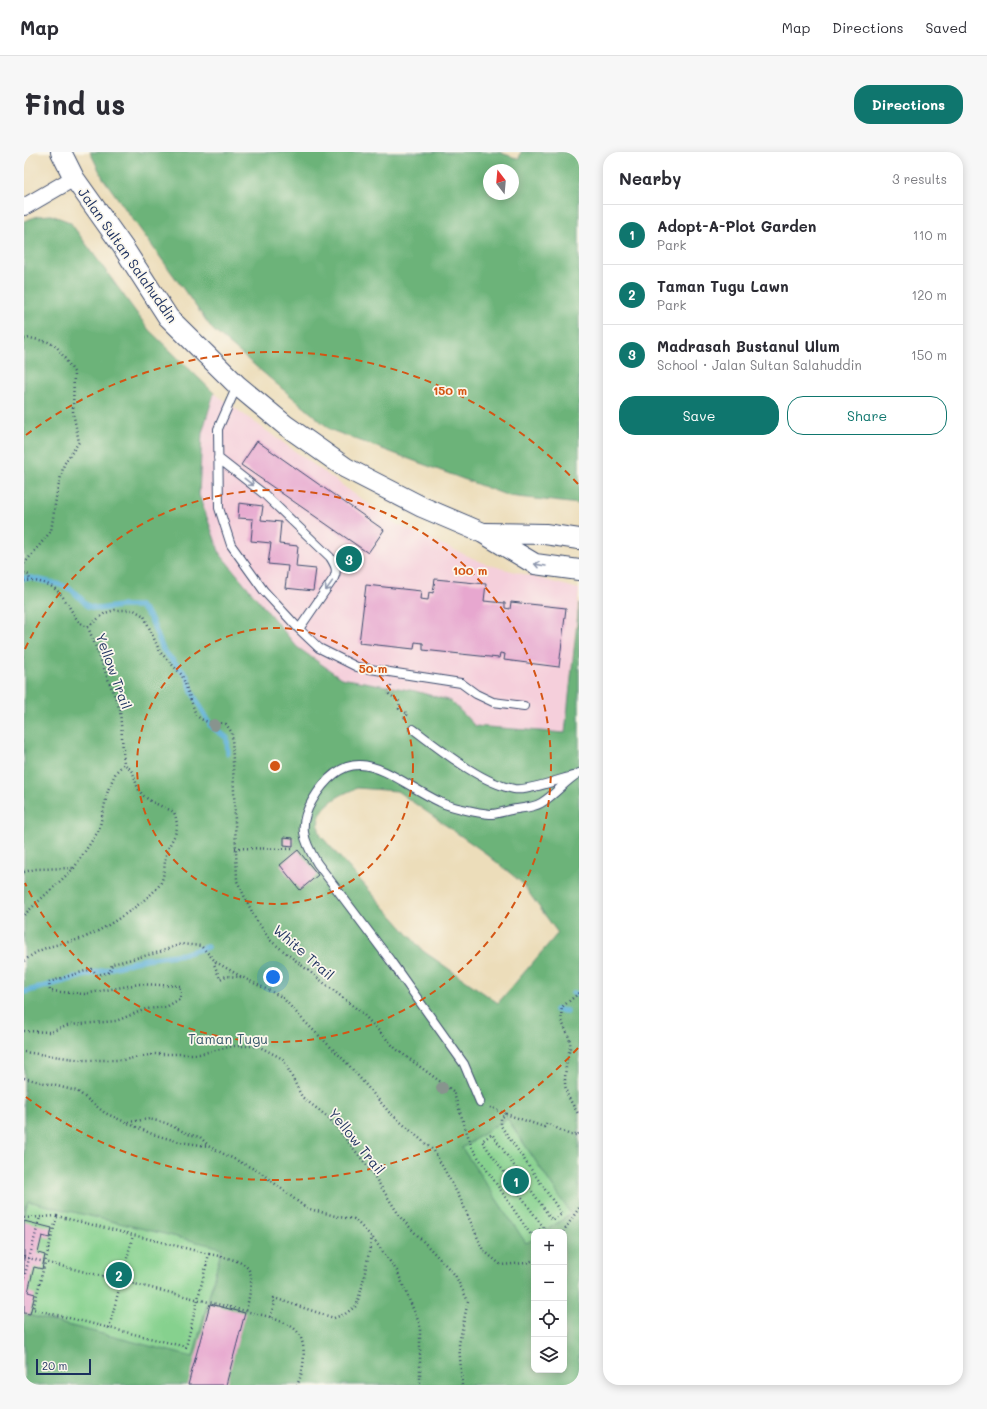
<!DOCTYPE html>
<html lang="en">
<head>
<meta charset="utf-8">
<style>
  body { margin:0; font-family:Mali,sans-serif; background:#f7f7f7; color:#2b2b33 }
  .controls { position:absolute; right:12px; bottom:12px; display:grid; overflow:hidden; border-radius:8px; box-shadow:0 2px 10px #0003 }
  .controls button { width:36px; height:36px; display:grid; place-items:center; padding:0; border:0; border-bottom:1px solid #e1e1e2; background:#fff; color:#2b2b33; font:20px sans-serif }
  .compass { position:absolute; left:459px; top:12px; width:36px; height:36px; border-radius:50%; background:#fff; box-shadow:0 2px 10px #0003; rotate:344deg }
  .scale { position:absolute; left:12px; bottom:10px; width:55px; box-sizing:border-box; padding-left:4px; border:2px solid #1b2f5e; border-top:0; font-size:11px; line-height:14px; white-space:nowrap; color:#1b2f5e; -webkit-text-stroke:3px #fbf7ec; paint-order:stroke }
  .you { position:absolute; left:249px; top:825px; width:14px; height:14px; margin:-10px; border:3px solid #fff; border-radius:50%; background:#1a73e8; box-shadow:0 0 0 6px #1a73e833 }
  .badge { display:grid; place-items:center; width:26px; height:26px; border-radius:50%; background:#0f766e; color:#fff; font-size:13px; font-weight:700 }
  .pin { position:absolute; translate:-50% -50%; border:2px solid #fff; box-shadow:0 1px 4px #0006 }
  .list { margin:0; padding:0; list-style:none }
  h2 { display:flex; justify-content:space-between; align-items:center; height:52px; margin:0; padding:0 16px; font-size:17px }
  h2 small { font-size:13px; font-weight:400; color:#7c7c81 }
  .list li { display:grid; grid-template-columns:26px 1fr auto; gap:12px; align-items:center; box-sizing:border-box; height:60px; padding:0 16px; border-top:1px solid #e1e1e2 }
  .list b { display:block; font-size:15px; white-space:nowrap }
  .list p { margin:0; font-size:13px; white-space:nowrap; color:#7c7c81 }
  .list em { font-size:13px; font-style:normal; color:#7c7c81 }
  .actions { display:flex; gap:8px; padding:12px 16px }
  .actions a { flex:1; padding:9px 0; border:1px solid #0f766e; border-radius:16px; text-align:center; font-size:14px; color:#0f766e }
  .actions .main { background:#0f766e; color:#fff }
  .icon { flex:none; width:22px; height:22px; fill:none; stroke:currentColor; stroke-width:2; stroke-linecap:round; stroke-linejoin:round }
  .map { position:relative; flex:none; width:555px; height:1233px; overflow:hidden; border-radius:16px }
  header { display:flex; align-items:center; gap:24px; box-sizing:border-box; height:56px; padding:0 20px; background:#fff; border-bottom:1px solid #e1e1e2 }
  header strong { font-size:19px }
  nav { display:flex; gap:22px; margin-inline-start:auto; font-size:14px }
  .intro { display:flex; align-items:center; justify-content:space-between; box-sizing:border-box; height:96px; padding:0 24px }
  h1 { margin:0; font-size:28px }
  .button { padding:10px 18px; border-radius:16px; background:#0f766e; color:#fff; font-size:14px; font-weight:700 }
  main { display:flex; gap:24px; padding:0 24px }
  aside { flex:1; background:#fff; border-radius:16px; box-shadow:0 2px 10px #0003 }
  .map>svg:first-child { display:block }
  .built { fill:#f5cfdb }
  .green { fill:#86d18e; stroke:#508076 }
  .forest { fill:#6cb379; stroke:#44716c; fill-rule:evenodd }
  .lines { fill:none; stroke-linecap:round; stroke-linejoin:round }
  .stream { stroke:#5aafd6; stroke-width:5.5 }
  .building { fill:#e7a7cf }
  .service-casing { stroke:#3a496c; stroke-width:10 }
  .minor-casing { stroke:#3a496c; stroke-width:18 }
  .tertiary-casing { stroke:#3a496c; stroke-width:22 }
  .path { stroke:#3a496c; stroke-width:2.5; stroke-dasharray:1 3; stroke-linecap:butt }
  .service { stroke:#fff; stroke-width:8 }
  .minor { stroke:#fff; stroke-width:16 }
  .tertiary { stroke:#fff; stroke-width:20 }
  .tree { fill:#88948e }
  .oneway { stroke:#8d97ae }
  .ring { fill:none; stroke:#d45514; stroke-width:2; stroke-dasharray:7 5 }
  .labels { text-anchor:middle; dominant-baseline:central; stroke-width:3.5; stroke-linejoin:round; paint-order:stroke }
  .street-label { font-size:14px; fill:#1b2f5e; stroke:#fbf7ec }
  .park-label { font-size:14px; fill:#36586a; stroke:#fbf7ec }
  .centre { fill:#d45514; stroke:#fbf7ec; stroke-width:2 }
  .ring-label { font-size:12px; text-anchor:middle; font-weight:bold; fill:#d45514; stroke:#fbf7ec; stroke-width:3.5; stroke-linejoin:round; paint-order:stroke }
</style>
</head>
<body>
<header>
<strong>Map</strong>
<nav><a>Map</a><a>Directions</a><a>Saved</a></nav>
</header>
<div class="intro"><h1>Find us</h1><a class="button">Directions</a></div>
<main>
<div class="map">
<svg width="555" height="1233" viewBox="0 0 555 1233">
  <rect width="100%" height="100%" fill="#fbf7ec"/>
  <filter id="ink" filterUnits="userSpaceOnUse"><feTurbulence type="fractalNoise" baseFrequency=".025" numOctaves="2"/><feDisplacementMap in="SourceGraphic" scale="8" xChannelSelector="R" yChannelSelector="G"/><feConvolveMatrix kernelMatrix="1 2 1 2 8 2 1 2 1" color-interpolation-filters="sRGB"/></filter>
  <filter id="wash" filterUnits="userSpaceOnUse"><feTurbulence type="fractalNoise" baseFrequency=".012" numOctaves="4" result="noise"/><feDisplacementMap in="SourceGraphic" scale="16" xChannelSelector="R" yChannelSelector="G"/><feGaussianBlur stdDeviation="0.9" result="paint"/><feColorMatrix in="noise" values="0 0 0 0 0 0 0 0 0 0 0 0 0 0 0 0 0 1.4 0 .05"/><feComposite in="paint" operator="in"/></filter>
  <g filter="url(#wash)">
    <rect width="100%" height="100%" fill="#ecddba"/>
    <!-- built -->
    <path class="built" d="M 190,241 L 372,372 L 462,412 L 555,437 L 541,581 L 451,574 L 427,549 L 391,539 L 317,526 L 273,495 L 196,402 L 175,343 L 178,281 Z"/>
    <!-- green -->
    <path class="green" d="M 483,966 L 547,1062 L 520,1080 L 510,1080 L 510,1087 L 502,1092 L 438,996 Z
      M 4,1049 L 198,1095 L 169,1206 L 0,1162 L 0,1063 Z"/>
    <!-- forest -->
    <path class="forest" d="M 66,0 L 474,0 L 495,7 L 497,0 L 555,0 L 555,352 L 485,344 L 307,278 L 189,178 L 79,26 ZM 465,18 L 489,18 L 489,42 L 465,42 Z
      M 27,63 L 46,70 L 125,178 L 190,241 L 178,281 L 175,343 L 196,402 L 273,495 L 317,526 L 391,539 L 427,549 L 451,574 L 541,581 L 555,452 L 555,1233 L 0,1233 L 0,1162 L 169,1205 L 198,1096 L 4,1049 L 0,1063 L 0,69 L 14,64 ZM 333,636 L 373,639 L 460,700 L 497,730 L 534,781 L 474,851 L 399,799 L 297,684 C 286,658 312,644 333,636 ZM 483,966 L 547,1062 L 520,1080 L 540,1080 L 540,1218 L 510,1218 L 510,1087 L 502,1091 L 438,996 Z"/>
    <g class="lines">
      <!-- stream -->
      <path class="stream" d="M 0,426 L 8,426 L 37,433 L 48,438 L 64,454 L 75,457 L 96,454 L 116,454 L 127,467 L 139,498 L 163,524 L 169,542 L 184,568
        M 186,573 L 203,586 L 204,601
        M 0,840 L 121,807 L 159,802 L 183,795
        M 549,841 L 555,843
        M 532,858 L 543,859"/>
    </g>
    <g id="blocks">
      <!-- building -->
      <path class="building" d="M 233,289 L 360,378 L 344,401 L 217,313 Z
        M 215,351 L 239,354 L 237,368 L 257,370 L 255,392 L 274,394 L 272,415 L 292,417 L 289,439 L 261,436 L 264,414 L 244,412 L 247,391 L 227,389 L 229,367 L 214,366 Z
        M 411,427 L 462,432 L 460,449 L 481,451 L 481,456 L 486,457 L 487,450 L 542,456 L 535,515 L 480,508 L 481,502 L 476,501 L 475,506 L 399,498 L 399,491 L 391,490 L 390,497 L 335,491 L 342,433 L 397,439 L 396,447 L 404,448 L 405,440 L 409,441 Z
        M 260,685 L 269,686 L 269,694 L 260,693 Z
        M 274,698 L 294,723 L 276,738 L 256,713 Z
        M 0,1069 L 28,1076 L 26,1086 L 18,1084 L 14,1101 L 21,1103 L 18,1117 L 10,1115 L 4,1140 L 11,1142 L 6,1162 L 0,1161 Z
        M 186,1152 L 221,1161 L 202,1233 L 164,1233 Z"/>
    </g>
  </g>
  <g filter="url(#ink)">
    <use href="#blocks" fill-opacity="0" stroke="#3a496c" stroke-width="1"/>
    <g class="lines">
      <defs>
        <path id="service" d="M 213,234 L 194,277 L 195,356 L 207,393 L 240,439 L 275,477 L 295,496 L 333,515 L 437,531 L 452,542 L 469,550 L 500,554
          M 194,306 L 240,342 L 306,405 C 311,413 314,418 310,426 L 275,477
          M 389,577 C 416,597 457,631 490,637 C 505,639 533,628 548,624
          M 456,950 L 440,912 L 366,808 L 293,711 C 279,688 274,673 288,649 C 328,581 366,626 416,650 C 425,655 455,661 466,662 C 473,662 481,659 487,658 C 496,656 509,656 517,651 C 531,643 541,629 555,621"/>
        <path id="minor" d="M 0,55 L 50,26"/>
        <path id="tertiary" d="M 37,0 L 50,26 L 99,95 L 144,165 L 214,234 L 261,273 L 322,316 L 398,355 L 459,381 L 511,412 L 555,418
          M 461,381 L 521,382 L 555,387"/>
      </defs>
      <!-- service casing -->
      <use href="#service" class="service-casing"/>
      <!-- minor casing -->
      <use href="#minor" class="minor-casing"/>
      <!-- tertiary casing -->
      <use href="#tertiary" class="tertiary-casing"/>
      <!-- path -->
      <path class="path" d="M 0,187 L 6,186 L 24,190 L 33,195 L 50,220 L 49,260 L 55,290 L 40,312 L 33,340 L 27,379 L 0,412
        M 0,421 L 5,423 L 6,429
        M 0,429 C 47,426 42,469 64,475 L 96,558 L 100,612 L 92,620 L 84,638 L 75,678 L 50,716 L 0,763
        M 64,475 L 81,461 L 91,458 L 110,458 L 120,464 L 136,500 L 158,523 L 172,563 C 181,572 191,570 202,572 L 208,581 L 213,729 L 231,766 L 247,789 L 338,861 L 372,897 L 429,939 L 448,996 L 507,1083 L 510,1081
        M 367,534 L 365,542 L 376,550 L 375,557 L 384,562 L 380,566
        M 211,696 L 271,697
        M 0,720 L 11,717 L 50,716
        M 0,809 C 21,792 32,794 56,787 C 74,782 126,748 136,732 C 141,725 140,711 142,703 C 147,684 158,682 150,660 C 139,654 122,650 115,638 C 109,627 113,621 100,612
        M 192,810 L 190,812 L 196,827 L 202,824 L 217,825
        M 555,841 L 538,855 C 535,873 543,875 546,890 C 547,895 544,903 543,908 C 539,937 540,939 555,963
        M 0,879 L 26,880 L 46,873 L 92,869 L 122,857 L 142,855 L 156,847 L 157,834 L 115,832 L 60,842 L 26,839 L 25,830 L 68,817 L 73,823 L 86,820 L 88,812 L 136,800 L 157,792 L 177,794 L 192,810 L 218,825 L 258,845 L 280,869 L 323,911 L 365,960 L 410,999 L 437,1048 L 459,1098 L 477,1113 L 502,1111 L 510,1108
        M 0,900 L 58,908 L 99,908 L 130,902 L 175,902 L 209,894 L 234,894 L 259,907 L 278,945 L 305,966 L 345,1016 L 377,1066 L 431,1123 L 444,1149 L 435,1192 L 438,1233
        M 0,926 L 53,939 L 81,961 L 128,982 L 156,990 L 184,994 L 236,1020 L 282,1056 L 315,1065 L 330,1067 L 348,1085 L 373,1119 L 396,1173 L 396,1233
        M 466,955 L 482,962
        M 104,970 L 125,967 L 142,971 L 164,982 L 176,985 L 184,993
        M 33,1064 L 185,1102 L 162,1195 L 9,1157 Z
        M 0,1066 L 33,1064
        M 512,1080 L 519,1075 L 458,989 L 468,982 L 528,1068 L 538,1062 L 477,974 L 477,966 L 482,962 L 520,975 L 523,971 L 546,983 L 554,983 L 555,981
        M 539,1080 L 555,1056
        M 185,1102 C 231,1111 232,1115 222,1159
        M 0,1105 L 246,1165 C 255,1169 270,1173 275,1182 C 283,1195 280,1220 273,1233
        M 0,1126 L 16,1065
        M 246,1165 L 251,1151 L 249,1148 L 250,1146 L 310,1166 L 321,1162 L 332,1154 L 338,1135 L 348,1085
        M 85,1176 L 109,1083"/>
      <!-- service -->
      <use href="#service" class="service"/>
      <!-- minor -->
      <use href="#minor" class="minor"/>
      <!-- tertiary -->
      <use href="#tertiary" class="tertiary"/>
    </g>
    <!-- trees -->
    <g class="tree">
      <circle cx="190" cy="573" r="6"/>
      <circle cx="418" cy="936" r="6"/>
    </g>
    <!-- one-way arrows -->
    <defs><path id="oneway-shaft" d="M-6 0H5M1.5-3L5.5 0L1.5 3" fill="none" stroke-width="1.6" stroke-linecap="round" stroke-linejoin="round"/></defs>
    <g class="oneway">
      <use href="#oneway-shaft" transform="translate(225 330) rotate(38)"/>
      <use href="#oneway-shaft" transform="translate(516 413) rotate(-170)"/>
      <use href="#oneway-shaft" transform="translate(305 434) rotate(125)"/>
    </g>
  </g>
  <!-- distance rings -->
  <g class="ring">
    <circle cx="251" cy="614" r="138"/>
    <path d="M1 497A276 276 0 1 1 1 731"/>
    <path d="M554 896A414 414 0 0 1 2 945M2 283A414 414 0 0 1 554 332"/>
  </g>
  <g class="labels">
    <!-- street labels -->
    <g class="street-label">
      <text transform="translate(104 103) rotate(55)">Jalan Sultan Salahuddin</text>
      <text transform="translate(90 519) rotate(70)">Yellow Trail</text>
      <text transform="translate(280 800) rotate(41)">White Trail</text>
      <text transform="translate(333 989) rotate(51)">Yellow Trail</text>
    </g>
    <!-- park labels -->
    <g class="park-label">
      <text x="204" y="886">Taman Tugu</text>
    </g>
  </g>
  <circle cx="251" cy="614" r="6" class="centre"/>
  <g class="ring-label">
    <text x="426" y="243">150 m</text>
    <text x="446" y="423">100 m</text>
    <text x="349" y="521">50 m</text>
  </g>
</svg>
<div class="controls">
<button>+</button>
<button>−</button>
<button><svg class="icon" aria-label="locate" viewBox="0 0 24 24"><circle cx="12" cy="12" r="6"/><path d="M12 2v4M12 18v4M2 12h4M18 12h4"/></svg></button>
<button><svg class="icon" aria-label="layers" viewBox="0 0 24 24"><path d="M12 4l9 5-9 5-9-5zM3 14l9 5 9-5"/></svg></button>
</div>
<svg class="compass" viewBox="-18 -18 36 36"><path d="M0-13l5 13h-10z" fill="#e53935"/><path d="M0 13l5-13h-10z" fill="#7c7c81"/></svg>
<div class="scale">20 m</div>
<div class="you"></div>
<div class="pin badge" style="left:492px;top:1029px">1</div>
<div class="pin badge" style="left:95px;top:1123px">2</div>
<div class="pin badge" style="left:325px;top:407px">3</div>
</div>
<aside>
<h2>Nearby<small>3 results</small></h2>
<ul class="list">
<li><span class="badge">1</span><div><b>Adopt-A-Plot Garden</b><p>Park</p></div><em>110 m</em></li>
<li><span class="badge">2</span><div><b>Taman Tugu Lawn</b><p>Park</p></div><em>120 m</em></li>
<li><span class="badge">3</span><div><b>Madrasah Bustanul Ulum</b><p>School · Jalan Sultan Salahuddin</p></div><em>150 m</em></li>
</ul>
<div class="actions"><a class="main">Save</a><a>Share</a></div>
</aside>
</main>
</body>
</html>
